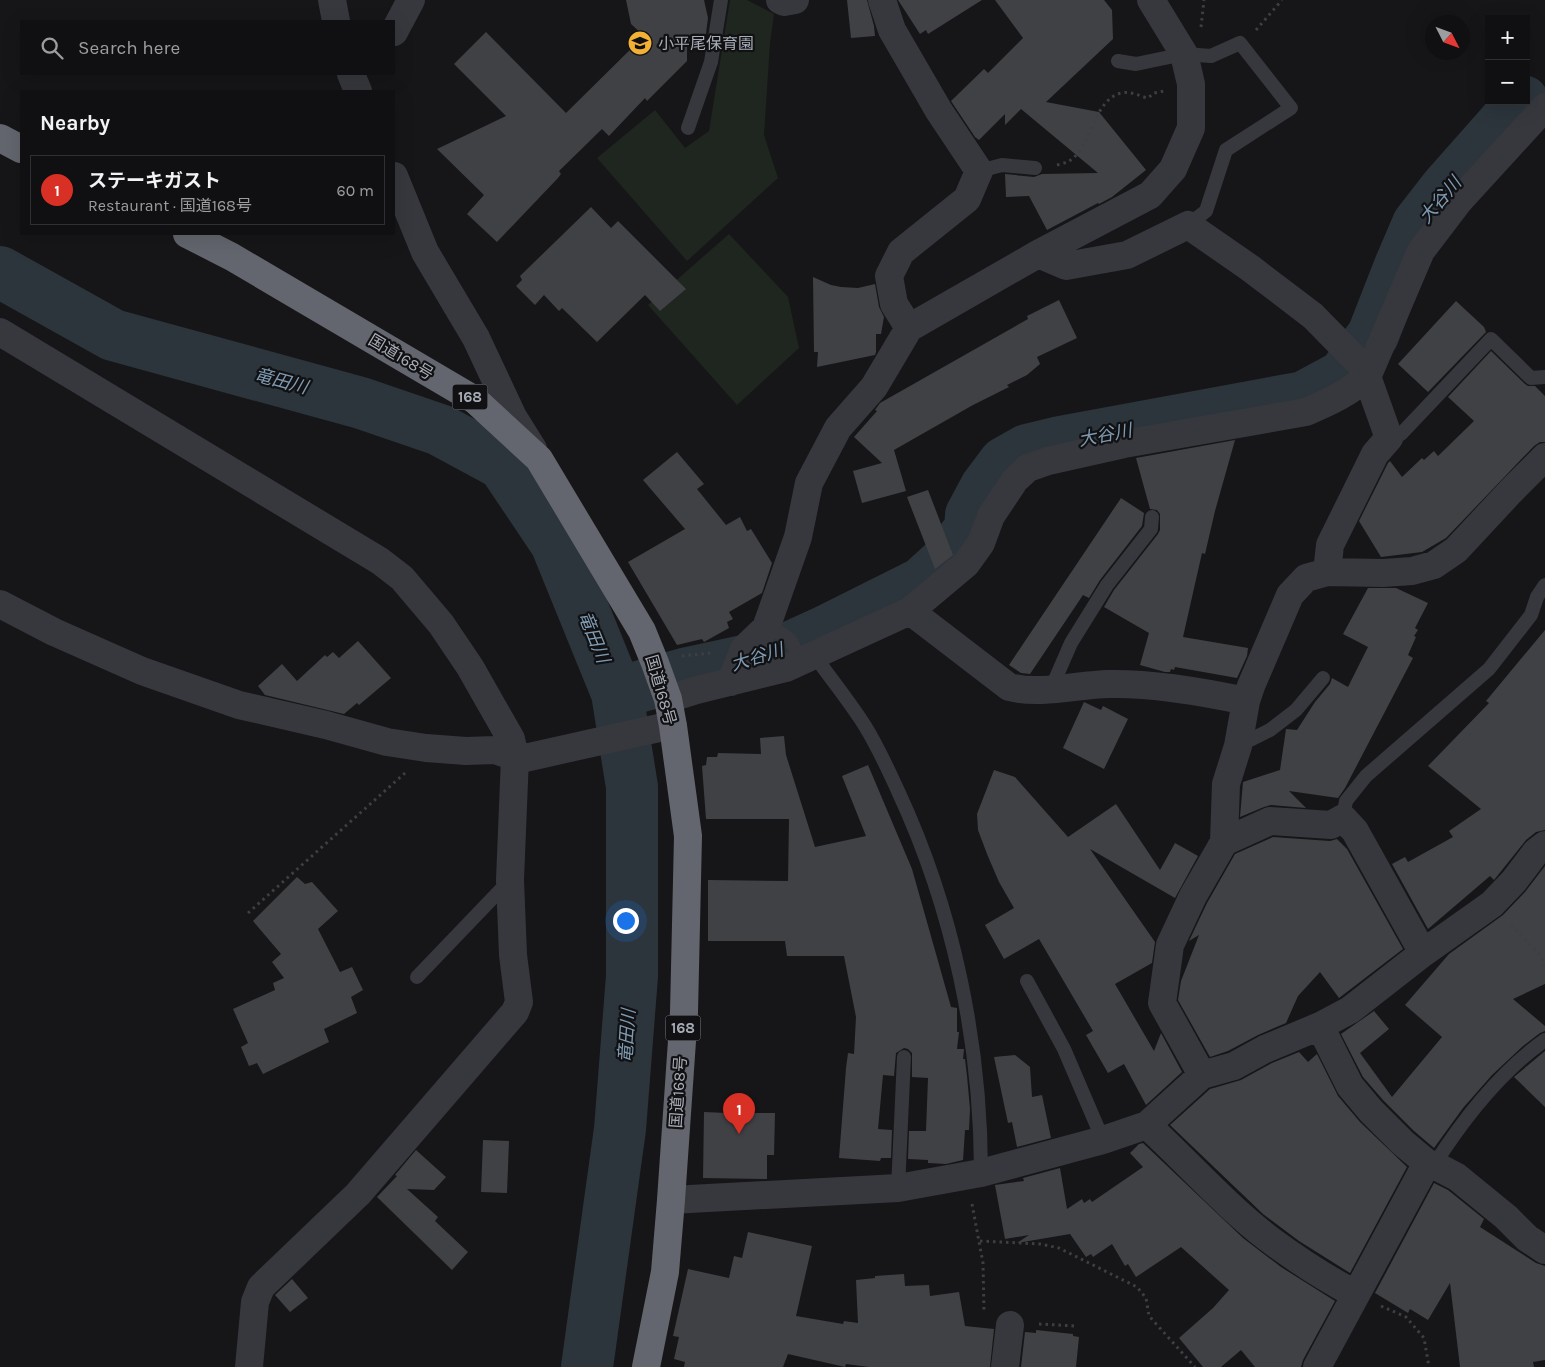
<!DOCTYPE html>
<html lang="en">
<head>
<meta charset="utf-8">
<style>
  body { margin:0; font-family:Karla,"Noto Sans JP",sans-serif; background:#1e1e20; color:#f1f3f6 }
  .controls { position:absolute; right:15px; top:15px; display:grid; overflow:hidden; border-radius:0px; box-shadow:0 5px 20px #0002 }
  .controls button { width:45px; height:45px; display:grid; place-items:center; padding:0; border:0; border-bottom:1px solid #303032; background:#101012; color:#f1f3f6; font:25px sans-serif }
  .compass { position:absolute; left:1425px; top:15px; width:45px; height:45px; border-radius:50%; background:#101012; box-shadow:0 5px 20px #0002; rotate:132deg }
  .you { position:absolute; left:625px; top:920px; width:18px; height:18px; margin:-12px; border:4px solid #fff; border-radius:50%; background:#1a73e8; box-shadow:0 0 0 8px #1a73e833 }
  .badge { display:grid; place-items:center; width:32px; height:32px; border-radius:50%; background:#d93025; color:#fff; font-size:16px; font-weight:700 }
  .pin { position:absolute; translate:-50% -41px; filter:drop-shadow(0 1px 2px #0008) }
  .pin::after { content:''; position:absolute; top:26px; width:18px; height:15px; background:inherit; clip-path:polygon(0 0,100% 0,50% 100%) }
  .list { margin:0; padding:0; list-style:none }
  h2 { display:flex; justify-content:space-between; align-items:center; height:65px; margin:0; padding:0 20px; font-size:21px }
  h2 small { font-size:16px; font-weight:400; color:#9c9d9f }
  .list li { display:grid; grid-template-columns:32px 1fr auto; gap:15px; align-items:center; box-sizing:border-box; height:70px; margin:0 10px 10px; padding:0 10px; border:1px solid #303032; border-radius:0px }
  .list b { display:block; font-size:19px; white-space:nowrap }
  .list p { margin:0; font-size:16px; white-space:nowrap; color:#9c9d9f }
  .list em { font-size:16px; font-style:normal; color:#9c9d9f }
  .icon { flex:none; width:28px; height:28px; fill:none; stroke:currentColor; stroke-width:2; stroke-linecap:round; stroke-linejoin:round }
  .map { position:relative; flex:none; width:1545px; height:1367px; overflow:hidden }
  .search { position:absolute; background:#101012; box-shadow:0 5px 20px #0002; left:20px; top:20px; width:375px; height:55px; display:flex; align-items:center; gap:12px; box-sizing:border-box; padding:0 18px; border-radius:0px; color:#9c9d9f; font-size:19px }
  .panel { position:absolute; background:#101012; box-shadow:0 5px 20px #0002; left:20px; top:90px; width:375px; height:145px; border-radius:0px }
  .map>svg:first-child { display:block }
  .green { fill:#1e261f }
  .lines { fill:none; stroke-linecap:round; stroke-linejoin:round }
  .river { stroke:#2c353c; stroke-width:52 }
  .building { fill:#404145 }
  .path { stroke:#3d3f44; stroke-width:3; stroke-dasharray:2.5 4; stroke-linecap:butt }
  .lane { stroke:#37383d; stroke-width:14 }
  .street { stroke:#37383d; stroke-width:28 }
  .highway { stroke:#63666e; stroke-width:28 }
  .labels { text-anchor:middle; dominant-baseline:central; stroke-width:4.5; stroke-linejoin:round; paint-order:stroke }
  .shield { fill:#111113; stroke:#7b7e86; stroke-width:1 }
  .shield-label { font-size:15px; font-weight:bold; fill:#a8adb8 }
  .poi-label { font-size:16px; fill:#a8adb8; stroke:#111113; text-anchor:start }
  .street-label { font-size:16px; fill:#a8adb8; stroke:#111113 }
  .water-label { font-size:18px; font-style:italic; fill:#7f9bb3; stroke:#111113 }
</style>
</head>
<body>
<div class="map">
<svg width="1545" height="1367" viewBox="0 0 1545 1367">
  <rect width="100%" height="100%" fill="#161618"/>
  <!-- green -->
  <path class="green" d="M 730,0 L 747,0 L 774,14 L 770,43 L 764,135 L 778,178 L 687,261 L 597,158 L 655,110 L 685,148 L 709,131 Z
    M 729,234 L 788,297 L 799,348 L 737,405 L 648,305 Z"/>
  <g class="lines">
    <!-- river -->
    <path class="river" d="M 0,272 L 113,335 L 361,403 L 440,430 L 503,464 L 556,543 L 617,693 L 632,787 L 632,976 L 620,1129 L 587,1367
      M 617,693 L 684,674 L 776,654 L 824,632 L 922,583 L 945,562 L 970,529 L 971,515 L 986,487 L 1004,463 L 1027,450 L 1060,442 L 1304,397 L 1343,376 L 1373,335 L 1400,266 L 1418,224 L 1446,188 L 1523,101"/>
  </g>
  <!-- building -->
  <path class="building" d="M 626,0 L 704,0 L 708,18 L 704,49 L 687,46 L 687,61 L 647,101 L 645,98 L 609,136 L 602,129 L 559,171 L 561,174 L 558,178 L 497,242 L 467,214 L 484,195 L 437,149 L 506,116 L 454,64 L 486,32 L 566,113 L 644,36 L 631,24 Z
    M 847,0 L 867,0 L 874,26 L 875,36 L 851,38 Z
    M 898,0 L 982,0 L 928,34 L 926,30 L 920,34 Z
    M 995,0 L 1104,0 L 1112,10 L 1113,39 L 1046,102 L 1099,112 L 1146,170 L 1112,197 L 1099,204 L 1098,203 L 1047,230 L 1029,196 L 1006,197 L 1005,174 L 1034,177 L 1042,174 L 1098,173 L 1021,109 L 1005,125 L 1005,114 L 979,140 L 975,137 L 951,101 L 984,69 L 988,73 L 1023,38 Z
    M 591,207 L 611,228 L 618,221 L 686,289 L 660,311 L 645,295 L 597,342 L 562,308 L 559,311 L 544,295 L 535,305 L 516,286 L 522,280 L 520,276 Z
    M 813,277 L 831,285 L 841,287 L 858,288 L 875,284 L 879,307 L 884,317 L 881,334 L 876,334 L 876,352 L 875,355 L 817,367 L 818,352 L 814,352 Z
    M 1059,300 L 1077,338 L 1037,357 L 1040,364 L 1027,375 L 1007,385 L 1009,387 L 973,405 L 894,450 L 906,491 L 862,503 L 853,471 L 882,463 L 854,437 L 877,411 L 875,410 L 880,403 L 1028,319 L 1027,316 Z
    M 1456,301 L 1484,327 L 1486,332 L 1428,392 L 1398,364 Z
    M 1491,351 L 1525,384 L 1528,386 L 1535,386 L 1545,396 L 1545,442 L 1540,442 L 1534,446 L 1446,538 L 1422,552 L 1381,557 L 1359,521 L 1388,463 L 1390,461 L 1402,477 L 1422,458 L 1424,460 L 1434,451 L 1438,456 L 1474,421 L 1448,397 Z
    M 1235,440 L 1215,511 L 1205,554 L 1202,553 L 1183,637 L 1248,648 L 1247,656 L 1237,678 L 1175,667 L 1174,670 L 1171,669 L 1170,672 L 1165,672 L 1140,665 L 1149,633 L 1104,607 L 1114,590 L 1158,534 L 1160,530 L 1160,514 L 1157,510 L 1150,509 L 1136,458 Z
    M 677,452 L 704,484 L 697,489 L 726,525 L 740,517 L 747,531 L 751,529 L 772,563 L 762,593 L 729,612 L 733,619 L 727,622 L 729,628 L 704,642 L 702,639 L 677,645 L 628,562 L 685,529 L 643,480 Z
    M 928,490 L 953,555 L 935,569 L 907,497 Z
    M 1121,498 L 1144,513 L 1142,526 L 1100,580 L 1089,598 L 1083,595 L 1030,674 L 1021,673 L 1009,665 Z
    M 1368,588 L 1396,588 L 1428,603 L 1415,628 L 1418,630 L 1414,636 L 1416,637 L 1408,655 L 1413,658 L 1345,788 L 1338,798 L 1289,791 L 1306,808 L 1271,805 L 1264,807 L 1240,817 L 1243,782 L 1280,770 L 1286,729 L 1297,730 L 1315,702 L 1330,684 L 1332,678 L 1348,687 L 1368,647 L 1343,634 Z
    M 1545,630 L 1545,830 L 1536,832 L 1526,840 L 1494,880 L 1490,876 L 1428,929 L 1392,864 L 1405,857 L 1408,862 L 1453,837 L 1449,831 L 1481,809 L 1428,766 L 1489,703 L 1486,701 Z
    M 358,641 L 391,678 L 359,705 L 357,703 L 344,714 L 265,695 L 258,686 L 282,664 L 297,681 L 325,655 L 327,657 L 333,652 L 339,658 Z
    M 1084,702 L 1101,710 L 1103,706 L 1128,719 L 1104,769 L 1063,748 Z
    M 784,736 L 786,755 L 815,847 L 866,836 L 842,776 L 868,765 L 912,869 L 951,1007 L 957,1008 L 957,1032 L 959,1032 L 957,1049 L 964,1049 L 963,1059 L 965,1059 L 967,1076 L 970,1109 L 969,1130 L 965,1130 L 963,1160 L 946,1164 L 928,1163 L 928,1160 L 908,1159 L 909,1131 L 926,1131 L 928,1078 L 912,1077 L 912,1053 L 908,1049 L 904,1048 L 896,1053 L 894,1076 L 883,1075 L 878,1129 L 892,1130 L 891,1158 L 881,1158 L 880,1161 L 839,1158 L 846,1068 L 848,1053 L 854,1054 L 856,1017 L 844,956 L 787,956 L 785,941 L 708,941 L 708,880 L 788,881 L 789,819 L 706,819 L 702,766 L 706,765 L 707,757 L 717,757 L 718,753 L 761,754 L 760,738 Z
    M 994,770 L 1015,777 L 1068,837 L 1116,804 L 1160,870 L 1175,843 L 1198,856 L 1175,898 L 1090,849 L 1155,942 L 1152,963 L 1115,984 L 1154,1051 L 1161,1033 L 1182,1072 L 1146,1105 L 1124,1064 L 1108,1073 L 1086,1035 L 1093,1031 L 1039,939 L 1004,959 L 985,925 L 1014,908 L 999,882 L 987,854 L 978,830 L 977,814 Z
    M 1273,837 L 1330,841 L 1337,839 L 1347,849 L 1403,949 L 1339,998 L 1320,972 L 1298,996 L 1286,1023 L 1258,1035 L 1228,1051 L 1210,1057 L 1178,1000 L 1181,981 L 1199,935 L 1189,941 L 1207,903 L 1235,854 Z
    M 1545,866 L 1545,984 L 1513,999 L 1545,1026 L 1545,1031 L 1540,1033 L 1523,1046 L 1492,1075 L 1463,1108 L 1434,1148 L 1414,1131 L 1383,1100 L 1363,1077 L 1341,1034 L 1374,1011 L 1389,1029 L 1360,1053 L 1392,1097 L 1442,1037 L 1405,1005 L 1449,954 L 1503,915 L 1525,892 Z
    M 297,877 L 305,884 L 312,882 L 338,911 L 318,929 L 340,972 L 352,967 L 363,990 L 351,997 L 357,1013 L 324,1029 L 329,1042 L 263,1074 L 257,1063 L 249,1066 L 241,1047 L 248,1043 L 233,1009 L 275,990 L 273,983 L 284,978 L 272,962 L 281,954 L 253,921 Z
    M 1545,1051 L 1545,1107 L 1514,1077 Z
    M 1299,1052 L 1308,1062 L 1317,1054 L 1338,1096 L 1360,1122 L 1407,1167 L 1350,1273 L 1299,1241 L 1263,1214 L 1170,1125 L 1210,1089 L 1241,1080 L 1272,1063 Z
    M 1015,1055 L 1030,1067 L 1032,1097 L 1042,1095 L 1051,1138 L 1017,1147 L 1012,1122 L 1008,1123 L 994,1057 Z
    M 727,1103 L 752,1104 L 752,1113 L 775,1113 L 774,1155 L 767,1155 L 767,1179 L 703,1178 L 704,1112 L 727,1113 Z
    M 483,1140 L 509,1141 L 507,1193 L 481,1192 Z
    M 1143,1143 L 1243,1238 L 1281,1267 L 1335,1301 L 1303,1360 L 1301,1367 L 1255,1367 L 1241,1350 L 1221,1367 L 1203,1367 L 1179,1338 L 1213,1308 L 1229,1290 L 1181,1247 L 1136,1277 L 1128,1264 L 1125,1266 L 1112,1244 L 1093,1257 L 1091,1254 L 1086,1257 L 1070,1234 L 1017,1243 L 1029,1235 L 1005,1239 L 995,1185 L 1024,1181 L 1023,1178 L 1060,1168 L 1067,1209 L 1082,1199 L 1084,1203 L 1090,1199 L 1092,1202 L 1143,1167 L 1130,1153 L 1139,1144 Z
    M 416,1150 L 446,1177 L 434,1190 L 407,1189 L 438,1217 L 435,1221 L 468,1252 L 452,1270 L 377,1197 L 397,1176 L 395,1175 Z
    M 1434,1183 L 1448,1190 L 1484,1219 L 1480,1227 L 1536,1263 L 1545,1266 L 1545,1360 L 1533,1362 L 1534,1367 L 1460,1367 L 1450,1283 L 1428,1320 L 1410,1309 L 1408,1313 L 1375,1293 Z
    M 748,1232 L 812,1246 L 796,1316 L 843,1324 L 844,1321 L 858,1323 L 856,1280 L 875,1278 L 875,1276 L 904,1274 L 905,1286 L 929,1285 L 930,1296 L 959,1292 L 965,1326 L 994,1329 L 990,1367 L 869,1367 L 846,1364 L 845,1367 L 788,1354 L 783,1367 L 684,1367 L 685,1362 L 674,1359 L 679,1337 L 673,1336 L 688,1269 L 729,1278 L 734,1256 L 742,1258 Z
    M 292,1279 L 308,1298 L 290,1312 L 275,1295 Z
    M 1036,1330 L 1073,1334 L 1073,1336 L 1079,1337 L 1076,1367 L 1021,1367 L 1025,1332 L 1036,1333 Z"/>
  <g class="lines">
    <!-- path -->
    <path class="path" d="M 1201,27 L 1204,0
      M 1256,30 L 1282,0
      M 1057,165 C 1065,163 1072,161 1077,154 C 1091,139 1097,97 1122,93 C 1131,91 1139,96 1148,98 L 1154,93 L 1164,91
      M 682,656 L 711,653
      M 248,913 L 405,773
      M 1511,925 L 1541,956 L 1545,968
      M 972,1204 L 983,1263 L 984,1312
      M 980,1241 L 1040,1244 L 1059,1248 L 1137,1287 L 1146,1298 L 1149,1316 L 1195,1367
      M 1381,1306 L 1406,1317 L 1424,1338 L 1429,1367
      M 1039,1324 L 1076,1326"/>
    <!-- lane -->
    <path class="lane" d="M 1118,61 L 1136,64 L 1184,54 L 1211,56 L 1240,43 L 1291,108 L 1226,150 L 1206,211 L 1188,225
      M 688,128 L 711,62 L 721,0
      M 979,171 L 1002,165 L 1035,168
      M 1389,438 L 1401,434 L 1491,339 L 1531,378 L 1545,377
      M 766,628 C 790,636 792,638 799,662
      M 814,655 C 831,679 850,702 865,726 C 878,747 888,769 898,791 C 953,909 981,1042 981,1173
      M 1051,689 L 1071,643 L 1107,585 L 1151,529 L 1152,517
      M 1238,746 L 1270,730 L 1296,710 L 1323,678
      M 1343,818 L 1346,801 L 1366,776 L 1489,669 L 1531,615 L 1537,597 L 1545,585
      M 417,977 L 510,880
      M 1027,981 L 1064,1049 L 1103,1140
      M 1434,1165 C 1464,1118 1500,1072 1545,1040
      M 898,1188 L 904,1057"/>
    <!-- street -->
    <path class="street" d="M 332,0 L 336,21
      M 780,0 L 784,2 L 795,0
      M 882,0 L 892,30 L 939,111 L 979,171 L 967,199 L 901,252 L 889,276 L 894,304 L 909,328
      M 394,32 L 411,0
      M 351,74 L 358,91
      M 394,176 L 425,252 L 476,338 L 513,417 L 533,449
      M 1038,254 L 1066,266 L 1127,255 L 1188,225 L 1250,268 L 1313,316 L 1364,368 L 1389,438 L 1375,454 L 1330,545 L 1327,572
      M 0,332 L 380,561 L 402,578 L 441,624 L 470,667 L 511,739 L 515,757 L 510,880 L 513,955 L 519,1002 L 515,1012 L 358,1194 L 261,1287 L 255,1302 L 249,1367
      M 0,604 L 54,632 L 142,671 L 239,705 L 326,725 L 387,742 L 426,748 L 466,751 L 495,750 L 515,757 L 525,758 L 659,728 L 673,726
      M 910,611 L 966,564 L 981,543 L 991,516 L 1015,480 L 1028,468 L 1048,461 L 1124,444 L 1306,412 C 1329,402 1350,393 1368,375 L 1421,251 L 1459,201 L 1545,107
      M 731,682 L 744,649 L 766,628 L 798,537 L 809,483 L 838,428 L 874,387 L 909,328 L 1038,254 L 1150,195 L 1173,169 L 1191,128 L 1191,84 L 1184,54 L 1151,0
      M 668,699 L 697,690 L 786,668 L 910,611 L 1009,687 C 1041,695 1076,685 1108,684 C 1150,683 1204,692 1246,701
      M 1224,842 L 1270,821 L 1331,825 L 1343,818 L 1355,831 L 1423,953
      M 1320,1026 L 1350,1010 L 1423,953 L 1492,904 L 1514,881 L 1536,852 L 1545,845
      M 1202,1075 L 1162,1003 L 1170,945 L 1193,896 L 1224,842 L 1226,784 L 1238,746 L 1246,701 L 1251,686 L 1290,595 L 1306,578 L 1327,572 L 1383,573 L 1412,571 L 1434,565 L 1456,550 L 1510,492 L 1545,457
      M 1147,1125 C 1187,1162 1225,1205 1269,1239 C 1296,1259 1325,1278 1355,1294
      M 671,1200 L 898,1188 L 981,1173 L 1103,1140 L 1147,1125 L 1202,1075 L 1234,1066 L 1265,1049 L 1320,1026 L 1350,1086 L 1371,1111 L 1403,1143 L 1427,1163 L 1434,1165 L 1457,1177 L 1506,1217 L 1527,1238 L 1545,1250
      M 1005,1367 L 1010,1325
      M 1317,1367 L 1427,1163"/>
    <!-- highway -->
    <path class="highway" d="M 0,138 L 21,149
      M 187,234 L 232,257 L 475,400 L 539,459 L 642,631 L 655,663 L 668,699 L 673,726 L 688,836 L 684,1012 L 671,1200 L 665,1272 L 646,1367"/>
  </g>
  <!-- icons -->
  <defs>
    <symbol id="school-disc" viewBox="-11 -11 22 22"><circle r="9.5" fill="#f2b134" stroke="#111113"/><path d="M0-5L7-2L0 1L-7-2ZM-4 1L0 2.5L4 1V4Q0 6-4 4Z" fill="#111"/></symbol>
  </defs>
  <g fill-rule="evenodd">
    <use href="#school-disc" x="626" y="29" width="28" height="28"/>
  </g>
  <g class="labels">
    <!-- shield labels -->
    <g class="shield">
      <rect x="452.5" y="384.5" width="35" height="25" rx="4"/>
      <rect x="665.5" y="1015.5" width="35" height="25" rx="4"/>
    </g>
    <g class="shield-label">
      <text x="470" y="397">168</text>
      <text x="683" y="1028">168</text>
    </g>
    <!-- poi labels -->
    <g class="poi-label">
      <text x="658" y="43">小平尾保育園</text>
    </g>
    <!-- street labels -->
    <g class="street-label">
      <text transform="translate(401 357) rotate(31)">国道168号</text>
      <text transform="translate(661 690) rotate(74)">国道168号</text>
      <text transform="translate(678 1092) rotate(-86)">国道168号</text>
    </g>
    <!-- water labels -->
    <g class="water-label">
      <text transform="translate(1440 200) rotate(-50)">大谷川</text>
      <text transform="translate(281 381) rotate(15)">竜田川</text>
      <text transform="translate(1105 435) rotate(-11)">大谷川</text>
      <text transform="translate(594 637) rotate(68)">竜田川</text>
      <text transform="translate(757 657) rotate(-17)">大谷川</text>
      <text transform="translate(627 1036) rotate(-86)">竜田川</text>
    </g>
  </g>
</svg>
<div class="controls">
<button>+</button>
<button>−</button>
</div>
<svg class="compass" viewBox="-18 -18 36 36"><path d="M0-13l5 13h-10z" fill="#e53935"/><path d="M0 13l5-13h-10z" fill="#9c9d9f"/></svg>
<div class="you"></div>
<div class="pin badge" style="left:739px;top:1134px">1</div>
<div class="search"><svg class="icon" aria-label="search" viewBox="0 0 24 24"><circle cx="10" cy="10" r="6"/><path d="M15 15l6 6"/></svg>Search here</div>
<section class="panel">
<h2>Nearby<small></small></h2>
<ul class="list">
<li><span class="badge">1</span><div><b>ステーキガスト</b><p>Restaurant · 国道168号</p></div><em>60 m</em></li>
</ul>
</section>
</div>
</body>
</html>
